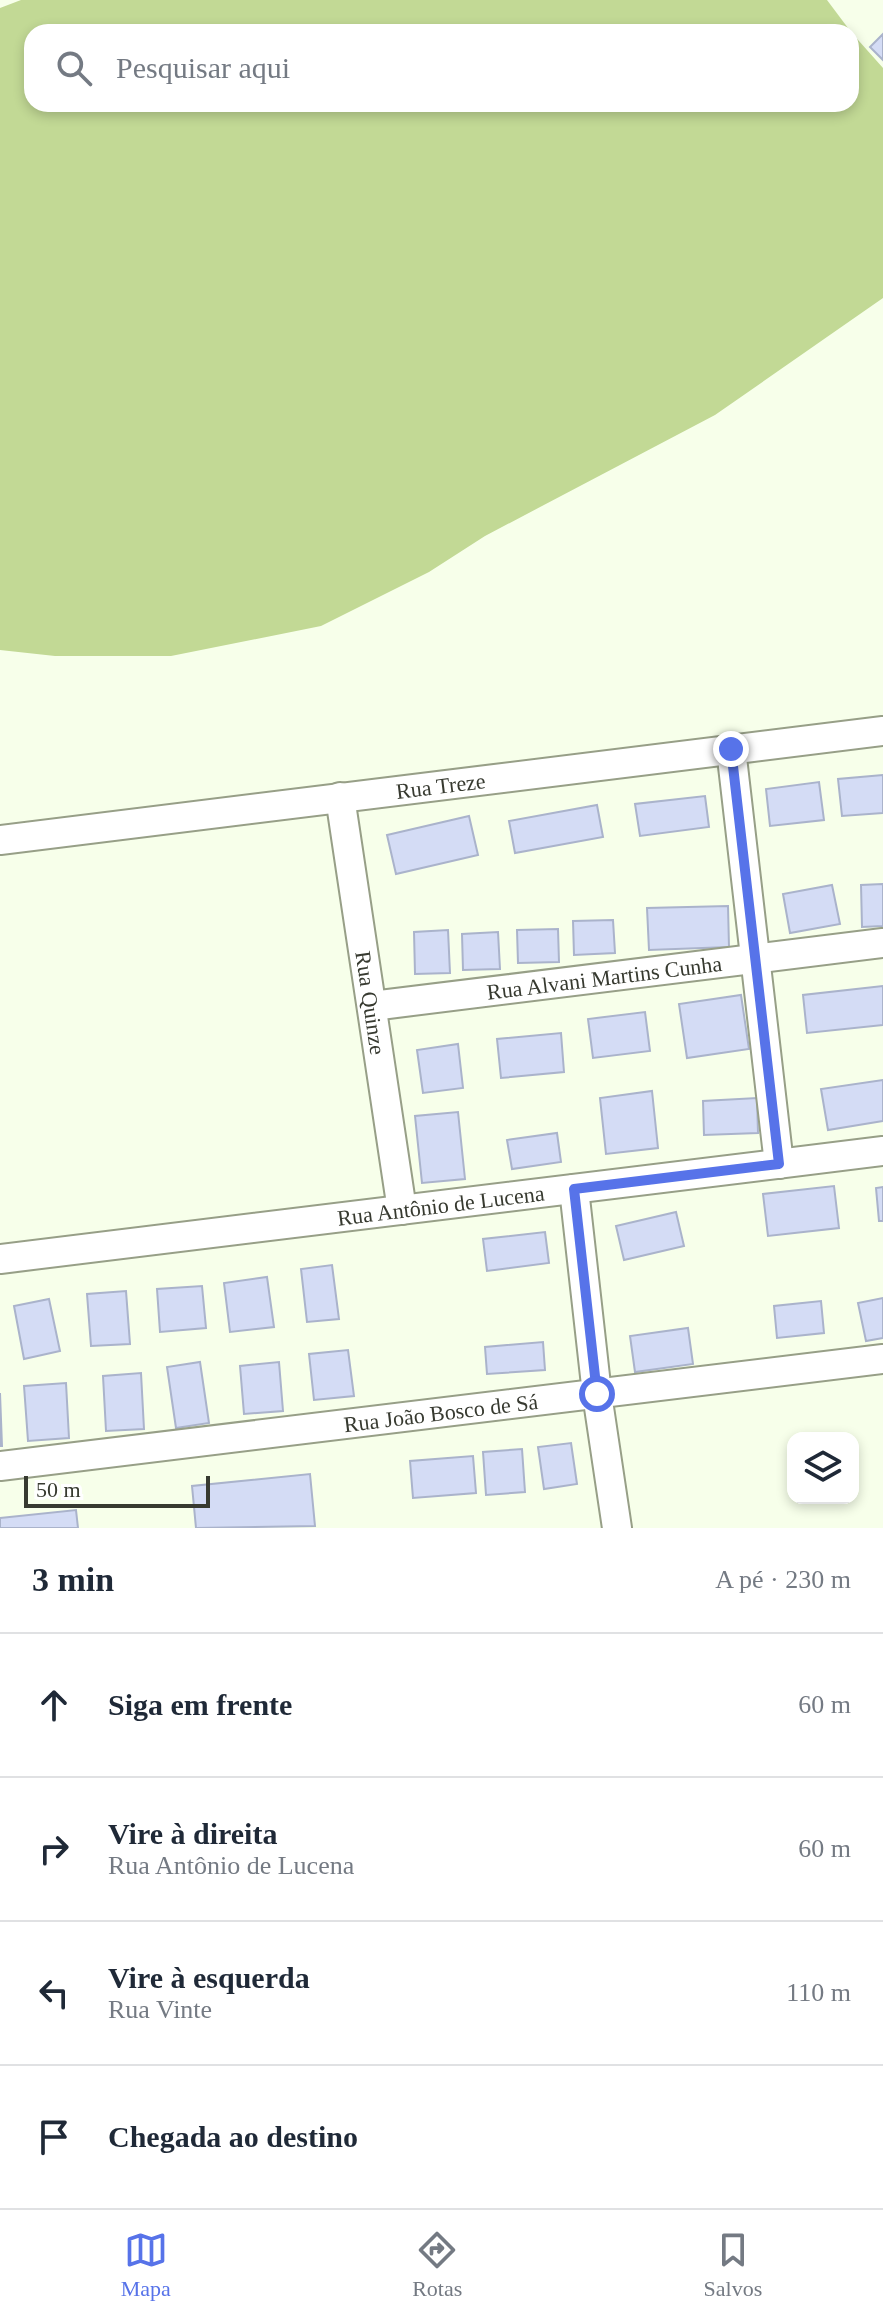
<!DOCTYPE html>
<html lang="pt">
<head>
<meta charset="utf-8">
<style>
  body { margin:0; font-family:"Times New Roman",serif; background:#f2f2f3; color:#1f2937 }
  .controls { position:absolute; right:24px; bottom:24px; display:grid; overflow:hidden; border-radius:16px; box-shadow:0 4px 12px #0003 }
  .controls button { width:72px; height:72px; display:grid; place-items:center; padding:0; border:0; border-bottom:2px solid #e0e1e3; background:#fff; color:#1f2937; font:40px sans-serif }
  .scale { position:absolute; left:24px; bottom:20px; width:186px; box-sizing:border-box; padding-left:8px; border:4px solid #373a30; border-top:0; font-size:22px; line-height:28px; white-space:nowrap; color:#373a30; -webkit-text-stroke:6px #fff; paint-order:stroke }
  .stop { position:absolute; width:24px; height:24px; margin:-18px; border:6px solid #5773e9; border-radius:50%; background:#fff }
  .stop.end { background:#5773e9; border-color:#fff; box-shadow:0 2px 8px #0008 }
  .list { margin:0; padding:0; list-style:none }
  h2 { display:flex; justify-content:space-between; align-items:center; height:104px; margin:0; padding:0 32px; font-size:34px }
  h2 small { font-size:26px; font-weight:400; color:#747a83 }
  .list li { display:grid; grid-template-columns:52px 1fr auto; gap:24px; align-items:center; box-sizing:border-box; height:144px; padding:0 32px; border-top:2px solid #e0e1e3 }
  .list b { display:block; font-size:30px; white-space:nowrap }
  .list p { margin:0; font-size:26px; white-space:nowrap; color:#747a83 }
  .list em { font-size:26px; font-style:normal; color:#747a83 }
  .icon { flex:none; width:44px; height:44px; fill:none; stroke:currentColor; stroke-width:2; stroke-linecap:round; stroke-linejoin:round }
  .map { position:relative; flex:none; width:883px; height:1528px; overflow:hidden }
  .search { position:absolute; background:#fff; box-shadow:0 4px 12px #0003; left:24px; right:24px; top:24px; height:88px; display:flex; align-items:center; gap:20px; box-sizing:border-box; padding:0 28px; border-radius:24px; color:#747a83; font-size:30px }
  .sheet { height:680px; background:#fff }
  nav { display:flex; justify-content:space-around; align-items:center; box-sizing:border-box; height:112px; border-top:2px solid #e0e1e3; background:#fff; font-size:22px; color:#747a83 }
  nav a { display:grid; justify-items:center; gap:4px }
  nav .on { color:#5773e9 }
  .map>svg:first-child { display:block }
  .green { fill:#c2d995 }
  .building { fill:#d4dcf5; stroke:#aab3cb; stroke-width:2 }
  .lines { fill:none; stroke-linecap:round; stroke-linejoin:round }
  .minor-casing { stroke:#979f87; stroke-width:32 }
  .minor { stroke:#fff; stroke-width:28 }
  .route { stroke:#5773e9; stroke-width:10 }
  .labels { text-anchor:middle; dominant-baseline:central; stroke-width:7; stroke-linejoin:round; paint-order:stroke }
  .street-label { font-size:22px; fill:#373a30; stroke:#fff }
</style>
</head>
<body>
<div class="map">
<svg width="883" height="1528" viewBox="0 0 883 1528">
  <rect width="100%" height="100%" fill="#f7ffea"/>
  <!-- green -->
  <path class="green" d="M 21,0 L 827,0 L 851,32 L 32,32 L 32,104 L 851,104 L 851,32 L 883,68 L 883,298 L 715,415 L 485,536 L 429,572 L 321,626 L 171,656 L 55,656 L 0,650 L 0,8 Z"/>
  <!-- building -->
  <path class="building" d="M 883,34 L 883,60 L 870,47 Z
    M 883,775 L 883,813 L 842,816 L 838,779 Z
    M 819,782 L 824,820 L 770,826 L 766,789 Z
    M 705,796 L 709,827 L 640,836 L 635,804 Z
    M 597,805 L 603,837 L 515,853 L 509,821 Z
    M 469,816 L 478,855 L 396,874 L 387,835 Z
    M 883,884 L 883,926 L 862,927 L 861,885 Z
    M 832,885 L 840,924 L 790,933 L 783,894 Z
    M 728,906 L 729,947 L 649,950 L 647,908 Z
    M 613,920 L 615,953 L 574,955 L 573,921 Z
    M 558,929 L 559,962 L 518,963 L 517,930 Z
    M 448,930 L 450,973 L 415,974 L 414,932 Z
    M 498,932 L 500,969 L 463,970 L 462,934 Z
    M 883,986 L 883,1025 L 807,1033 L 803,995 Z
    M 741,995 L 749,1049 L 687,1058 L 679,1004 Z
    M 645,1012 L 650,1051 L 593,1058 L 588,1019 Z
    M 561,1033 L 564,1072 L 501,1078 L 497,1039 Z
    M 458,1044 L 463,1088 L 423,1093 L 417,1050 Z
    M 883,1080 L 883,1121 L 828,1130 L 821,1089 Z
    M 652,1091 L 658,1148 L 606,1154 L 600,1098 Z
    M 757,1098 L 758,1133 L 704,1135 L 703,1101 Z
    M 458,1112 L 465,1179 L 422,1183 L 415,1116 Z
    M 557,1133 L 561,1162 L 512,1169 L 507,1140 Z
    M 834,1186 L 839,1228 L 768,1236 L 763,1194 Z
    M 883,1187 L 883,1221 L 879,1221 L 876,1188 Z
    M 676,1212 L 684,1246 L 624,1260 L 616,1226 Z
    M 545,1232 L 549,1263 L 487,1271 L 483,1239 Z
    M 332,1265 L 339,1319 L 307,1322 L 301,1269 Z
    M 267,1277 L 274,1327 L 230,1332 L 224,1283 Z
    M 202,1286 L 206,1328 L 160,1332 L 157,1289 Z
    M 126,1291 L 130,1344 L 91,1346 L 87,1294 Z
    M 883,1298 L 883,1338 L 866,1341 L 858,1303 Z
    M 49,1299 L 60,1351 L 24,1359 L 14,1306 Z
    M 821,1301 L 824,1333 L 777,1338 L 774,1306 Z
    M 688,1328 L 693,1364 L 635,1372 L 630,1336 Z
    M 543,1342 L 545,1370 L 487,1374 L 485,1347 Z
    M 348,1350 L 354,1396 L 314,1400 L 309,1354 Z
    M 200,1362 L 209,1423 L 176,1428 L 167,1367 Z
    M 279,1362 L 283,1411 L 244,1414 L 240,1366 Z
    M 141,1373 L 144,1429 L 106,1431 L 103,1376 Z
    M 66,1383 L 69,1438 L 28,1441 L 24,1386 Z
    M 0,1393 L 2,1446 L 0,1446 Z
    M 571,1443 L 577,1484 L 544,1489 L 538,1447 Z
    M 522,1449 L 525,1492 L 486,1495 L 483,1452 Z
    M 473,1456 L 476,1493 L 413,1498 L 410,1461 Z
    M 310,1474 L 315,1526 L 196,1528 L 192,1486 Z
    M 76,1510 L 78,1528 L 0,1528 L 0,1518 Z"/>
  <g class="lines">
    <defs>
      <g id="minor">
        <path d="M 731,749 L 779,1164"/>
        <path id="s1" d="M 340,797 L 402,1210"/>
        <path id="s2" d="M 0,840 L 883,731"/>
        <path id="s3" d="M 372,1006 L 883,943"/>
        <path d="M 574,1189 L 597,1394 L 617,1528"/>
        <path id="s4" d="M 0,1259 L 883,1151"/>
        <path id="s5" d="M 0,1466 L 883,1359"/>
      </g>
    </defs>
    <!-- minor casing -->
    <use href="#minor" class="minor-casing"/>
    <!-- minor -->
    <use href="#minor" class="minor"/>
  </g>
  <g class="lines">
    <!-- route -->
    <path class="route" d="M 597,1394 L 574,1189 L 779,1164 L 731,749"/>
  </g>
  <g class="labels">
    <!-- street labels -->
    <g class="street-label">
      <text stroke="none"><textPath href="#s2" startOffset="444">Rua Treze</textPath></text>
      <text stroke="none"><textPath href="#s3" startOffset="234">Rua Alvani Martins Cunha</textPath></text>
      <text stroke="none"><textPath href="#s1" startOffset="208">Rua Quinze</textPath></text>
      <text stroke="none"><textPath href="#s4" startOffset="444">Rua Antônio de Lucena</textPath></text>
      <text stroke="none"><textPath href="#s5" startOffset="444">Rua João Bosco de Sá</textPath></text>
    </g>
  </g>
</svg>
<div class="controls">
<button><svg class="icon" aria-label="layers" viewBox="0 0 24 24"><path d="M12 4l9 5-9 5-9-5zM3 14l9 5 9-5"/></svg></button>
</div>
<div class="scale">50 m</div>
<div class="stop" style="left:597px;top:1394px"></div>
<div class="stop end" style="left:731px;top:749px"></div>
<div class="search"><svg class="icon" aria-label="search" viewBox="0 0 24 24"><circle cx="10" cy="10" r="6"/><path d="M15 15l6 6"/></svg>Pesquisar aqui</div>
</div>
<section class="sheet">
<h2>3 min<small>A pé · 230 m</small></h2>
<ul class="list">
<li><svg class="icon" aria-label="ahead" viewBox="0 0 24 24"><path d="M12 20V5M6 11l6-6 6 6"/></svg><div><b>Siga em frente</b></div><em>60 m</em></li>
<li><svg class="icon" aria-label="right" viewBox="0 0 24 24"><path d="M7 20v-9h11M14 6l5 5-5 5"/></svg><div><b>Vire à direita</b><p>Rua Antônio de Lucena</p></div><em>60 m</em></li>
<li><svg class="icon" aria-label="left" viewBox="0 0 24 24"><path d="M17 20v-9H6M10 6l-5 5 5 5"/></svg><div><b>Vire à esquerda</b><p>Rua Vinte</p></div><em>110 m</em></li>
<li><svg class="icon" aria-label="arrive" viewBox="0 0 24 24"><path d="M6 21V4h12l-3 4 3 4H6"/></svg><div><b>Chegada ao destino</b></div></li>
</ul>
</section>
<nav>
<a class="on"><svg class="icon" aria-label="map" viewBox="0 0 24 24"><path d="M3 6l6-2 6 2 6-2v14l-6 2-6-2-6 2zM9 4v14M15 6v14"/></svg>Mapa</a>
<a><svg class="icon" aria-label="directions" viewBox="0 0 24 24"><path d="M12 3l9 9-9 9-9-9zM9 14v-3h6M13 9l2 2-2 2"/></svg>Rotas</a>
<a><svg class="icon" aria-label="saved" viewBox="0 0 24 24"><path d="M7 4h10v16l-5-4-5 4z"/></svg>Salvos</a>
</nav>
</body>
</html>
